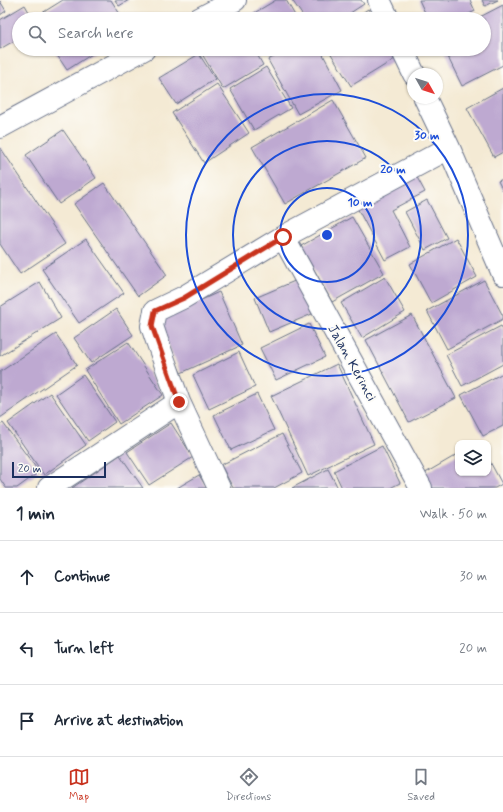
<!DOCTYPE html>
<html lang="en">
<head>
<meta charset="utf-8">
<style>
  body { margin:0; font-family:Mynerve,sans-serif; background:#f6f6f7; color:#1f2937 }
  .controls { position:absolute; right:12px; bottom:12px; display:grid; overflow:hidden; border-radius:8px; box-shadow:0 1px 3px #0004 }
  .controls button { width:36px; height:36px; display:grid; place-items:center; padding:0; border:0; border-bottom:1px solid #e0e1e3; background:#fff; color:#1f2937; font:20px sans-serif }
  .compass { position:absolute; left:407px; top:68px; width:36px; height:36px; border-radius:50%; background:#fff; box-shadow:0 1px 3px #0004; rotate:129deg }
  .scale { position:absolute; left:12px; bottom:10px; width:94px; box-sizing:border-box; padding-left:4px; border:2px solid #1b2f5e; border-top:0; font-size:11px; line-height:14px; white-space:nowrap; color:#1b2f5e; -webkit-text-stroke:3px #fdfcf7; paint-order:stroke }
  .stop { position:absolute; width:12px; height:12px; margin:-9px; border:3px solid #c8321e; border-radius:50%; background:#fff }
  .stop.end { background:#c8321e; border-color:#fff; box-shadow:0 1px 4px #0008 }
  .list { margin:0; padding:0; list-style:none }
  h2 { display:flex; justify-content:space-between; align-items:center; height:52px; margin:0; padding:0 16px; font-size:17px }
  h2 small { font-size:13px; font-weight:400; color:#747a83 }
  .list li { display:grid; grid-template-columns:26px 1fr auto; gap:12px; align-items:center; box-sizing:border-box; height:72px; padding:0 16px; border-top:1px solid #e0e1e3 }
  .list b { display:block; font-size:15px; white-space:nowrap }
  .list em { font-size:13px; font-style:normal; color:#747a83 }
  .icon { flex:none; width:22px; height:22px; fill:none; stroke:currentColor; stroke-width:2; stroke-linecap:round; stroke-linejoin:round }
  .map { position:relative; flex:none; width:503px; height:488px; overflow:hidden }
  .search { position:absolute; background:#fff; box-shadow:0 1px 3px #0004; left:12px; right:12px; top:12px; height:44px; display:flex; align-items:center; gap:10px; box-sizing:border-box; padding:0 14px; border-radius:22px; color:#747a83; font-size:15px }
  .sheet { height:268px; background:#fff }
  nav { display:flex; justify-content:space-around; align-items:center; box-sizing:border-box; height:56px; border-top:1px solid #e0e1e3; background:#fff; font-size:11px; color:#747a83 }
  nav a { display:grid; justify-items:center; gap:2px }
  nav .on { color:#c8321e }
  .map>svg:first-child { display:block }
  .building { fill:#bea9d1 }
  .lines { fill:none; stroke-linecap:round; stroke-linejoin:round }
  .minor-casing { stroke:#677087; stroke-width:24 }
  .tertiary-casing { stroke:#677087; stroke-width:24 }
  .minor { stroke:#fff; stroke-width:22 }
  .tertiary { stroke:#fff; stroke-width:22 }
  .route { stroke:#c8321e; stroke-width:5 }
  .ring { fill:none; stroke:#1d4ed8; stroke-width:2 }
  .labels { text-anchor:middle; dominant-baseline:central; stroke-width:4; stroke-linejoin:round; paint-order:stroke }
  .street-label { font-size:14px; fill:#1b2f5e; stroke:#fdfcf7 }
  .centre { fill:#1d4ed8; stroke:#fdfcf7; stroke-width:2 }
  .ring-label { font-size:12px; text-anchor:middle; font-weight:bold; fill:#1d4ed8; stroke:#fdfcf7; stroke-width:4; stroke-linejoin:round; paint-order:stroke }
</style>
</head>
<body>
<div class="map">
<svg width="503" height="488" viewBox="0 0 503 488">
  <rect width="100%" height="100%" fill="#fdfcf7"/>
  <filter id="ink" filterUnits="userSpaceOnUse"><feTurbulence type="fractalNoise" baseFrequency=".025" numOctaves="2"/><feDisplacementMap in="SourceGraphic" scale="8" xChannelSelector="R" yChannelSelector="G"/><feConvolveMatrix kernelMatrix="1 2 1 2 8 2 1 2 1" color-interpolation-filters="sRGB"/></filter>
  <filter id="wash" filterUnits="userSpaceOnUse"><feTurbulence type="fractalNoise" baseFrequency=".012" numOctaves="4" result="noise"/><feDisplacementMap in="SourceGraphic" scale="16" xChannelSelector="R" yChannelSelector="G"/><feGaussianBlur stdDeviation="0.9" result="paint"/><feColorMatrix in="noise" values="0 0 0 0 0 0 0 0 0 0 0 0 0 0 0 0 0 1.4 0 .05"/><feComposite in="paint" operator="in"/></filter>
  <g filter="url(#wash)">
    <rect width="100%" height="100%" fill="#f4ead4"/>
    <g id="blocks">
      <!-- building -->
      <path class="building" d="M 63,0 L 111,0 L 123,19 L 35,19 L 34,18 Z
        M 115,0 L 129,0 L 119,6 Z
        M 276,0 L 286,0 L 297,19 L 244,19 Z
        M 292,0 L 361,0 L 364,4 L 341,19 L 305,19 Z
        M 419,0 L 470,0 L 475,11 L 459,19 L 428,19 Z
        M 482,0 L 498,0 L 485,6 Z
        M 0,1 L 6,11 L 0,15 Z
        M 25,5 L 33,19 L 19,19 L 19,38 L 0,49 L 0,20 Z
        M 503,5 L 503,65 L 462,86 L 444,49 L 484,49 L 484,19 L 476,19 Z
        M 368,9 L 374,19 L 353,19 Z
        M 233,14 L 236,19 L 225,19 Z
        M 53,49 L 100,49 L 67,70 Z
        M 199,49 L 254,49 L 263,65 L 223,89 Z
        M 258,49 L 271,49 L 262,55 Z
        M 288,49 L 320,49 L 342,90 L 298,114 L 268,60 Z
        M 328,49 L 393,49 L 398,57 L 351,86 Z
        M 199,54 L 215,79 L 176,104 L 159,78 Z
        M 266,67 L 291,108 L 254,130 L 230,89 Z
        M 217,84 L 249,133 L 204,163 L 172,113 Z
        M 503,88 L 503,152 L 494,157 L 467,108 Z
        M 333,100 L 366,158 L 285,204 L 252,147 Z
        M 63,130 L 96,178 L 59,204 L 26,155 Z
        M 0,147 L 65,244 L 20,274 L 0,244 Z
        M 413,170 L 425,192 L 391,210 L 410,247 L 385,260 L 354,202 Z
        M 503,179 L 503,191 L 498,181 Z
        M 104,183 L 167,275 L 138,296 L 74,204 Z
        M 427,200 L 447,238 L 425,250 L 405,212 Z
        M 352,217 L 384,273 L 332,302 L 301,246 Z
        M 456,238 L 477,277 L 431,303 L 410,264 Z
        M 86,239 L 124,293 L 79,323 L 42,269 Z
        M 385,277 L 405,312 L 362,338 L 341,303 Z
        M 297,280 L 312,314 L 269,332 L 255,298 Z
        M 484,280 L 503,316 L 503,319 L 447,349 L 427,311 Z
        M 40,282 L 61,318 L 0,356 L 0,307 Z
        M 219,292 L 242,345 L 181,373 L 157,320 Z
        M 116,309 L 133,335 L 91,363 L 74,338 Z
        M 412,315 L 456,398 L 409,422 L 366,340 Z
        M 309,324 L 325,357 L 276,380 L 260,348 Z
        M 501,326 L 503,329 L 503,364 L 462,386 L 446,355 Z
        M 56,334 L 77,365 L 0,418 L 0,372 Z
        M 128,342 L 163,395 L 119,424 L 85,370 Z
        M 239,352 L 255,387 L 209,409 L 193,375 Z
        M 337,364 L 374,444 L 308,476 L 271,396 Z
        M 503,373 L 503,426 L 483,436 L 461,395 Z
        M 83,375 L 115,422 L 88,441 L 56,394 Z
        M 50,393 L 86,445 L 44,475 L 8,423 Z
        M 257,394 L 274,430 L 231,450 L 214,415 Z
        M 3,423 L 39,472 L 17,488 L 6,488 L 0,479 L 0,425 Z
        M 171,423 L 193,457 L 149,485 L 127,452 Z
        M 282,434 L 302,473 L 274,488 L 233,488 L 221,465 Z
        M 382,446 L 400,483 L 390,488 L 342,488 L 334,471 Z
        M 458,454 L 458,473 L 488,473 L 488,458 L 502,484 L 495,488 L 429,488 L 422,475 Z
        M 120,455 L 143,488 L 72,488 Z
        M 328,469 L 338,488 L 292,488 Z
        M 199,475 L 207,488 L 177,488 Z"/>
    </g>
  </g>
  <g filter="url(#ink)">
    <use href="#blocks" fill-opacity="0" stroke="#677087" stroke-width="1"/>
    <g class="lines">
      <defs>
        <path id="minor" d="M 379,0 L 388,19
          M 402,49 L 414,74
          M 425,98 L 449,148
          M 283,237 L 421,488
          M 49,488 L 179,402
          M 219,488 L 179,402 L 156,338 L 152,326 L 155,311 L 184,297 L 283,237 L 449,148 L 503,274"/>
        <path id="tertiary" d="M 199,19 L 235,0
          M 0,127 L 144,49"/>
      </defs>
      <!-- minor casing -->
      <use href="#minor" class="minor-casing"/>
      <!-- tertiary casing -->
      <use href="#tertiary" class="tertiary-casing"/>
      <!-- minor -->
      <use href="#minor" class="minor"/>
      <!-- tertiary -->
      <use href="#tertiary" class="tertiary"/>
    </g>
  </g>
  <g class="lines" filter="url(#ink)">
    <!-- route -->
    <path class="route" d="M 179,402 L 152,326 L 155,311 L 184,298 L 283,237"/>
  </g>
  <!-- distance rings -->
  <g class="ring">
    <circle cx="327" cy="235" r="47"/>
    <circle cx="327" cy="235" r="94"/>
    <circle cx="327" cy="235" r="141"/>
  </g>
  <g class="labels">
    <!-- street labels -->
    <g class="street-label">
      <text transform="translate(352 363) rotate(61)">Jalan Kerinci</text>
    </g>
  </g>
  <circle cx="327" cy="235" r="6" class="centre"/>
  <g class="ring-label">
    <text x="427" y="139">30 m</text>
    <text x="393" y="173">20 m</text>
    <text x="360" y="206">10 m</text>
  </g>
</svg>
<div class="controls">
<button><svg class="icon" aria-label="layers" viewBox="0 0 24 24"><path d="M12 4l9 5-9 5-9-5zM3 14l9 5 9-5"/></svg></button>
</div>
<svg class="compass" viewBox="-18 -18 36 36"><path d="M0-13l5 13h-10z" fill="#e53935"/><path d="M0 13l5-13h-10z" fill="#747a83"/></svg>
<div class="scale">20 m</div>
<div class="stop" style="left:283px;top:237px"></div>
<div class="stop end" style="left:179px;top:402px"></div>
<div class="search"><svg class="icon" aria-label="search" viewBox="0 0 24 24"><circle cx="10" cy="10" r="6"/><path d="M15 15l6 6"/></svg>Search here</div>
</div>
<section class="sheet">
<h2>1 min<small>Walk · 50 m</small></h2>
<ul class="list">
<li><svg class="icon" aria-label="ahead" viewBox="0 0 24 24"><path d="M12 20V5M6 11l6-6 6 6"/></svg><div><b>Continue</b></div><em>30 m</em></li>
<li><svg class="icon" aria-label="left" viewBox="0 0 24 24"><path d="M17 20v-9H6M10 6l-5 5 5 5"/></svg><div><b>Turn left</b></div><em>20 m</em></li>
<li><svg class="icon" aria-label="arrive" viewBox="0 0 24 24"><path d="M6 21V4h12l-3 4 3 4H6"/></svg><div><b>Arrive at destination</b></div></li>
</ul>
</section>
<nav>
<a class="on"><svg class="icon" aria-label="map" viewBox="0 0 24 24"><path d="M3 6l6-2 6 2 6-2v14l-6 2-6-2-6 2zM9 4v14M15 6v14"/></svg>Map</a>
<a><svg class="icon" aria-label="directions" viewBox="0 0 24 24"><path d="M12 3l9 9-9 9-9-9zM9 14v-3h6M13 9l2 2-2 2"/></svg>Directions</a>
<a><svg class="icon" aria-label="saved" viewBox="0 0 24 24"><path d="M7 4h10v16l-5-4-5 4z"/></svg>Saved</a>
</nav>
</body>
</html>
